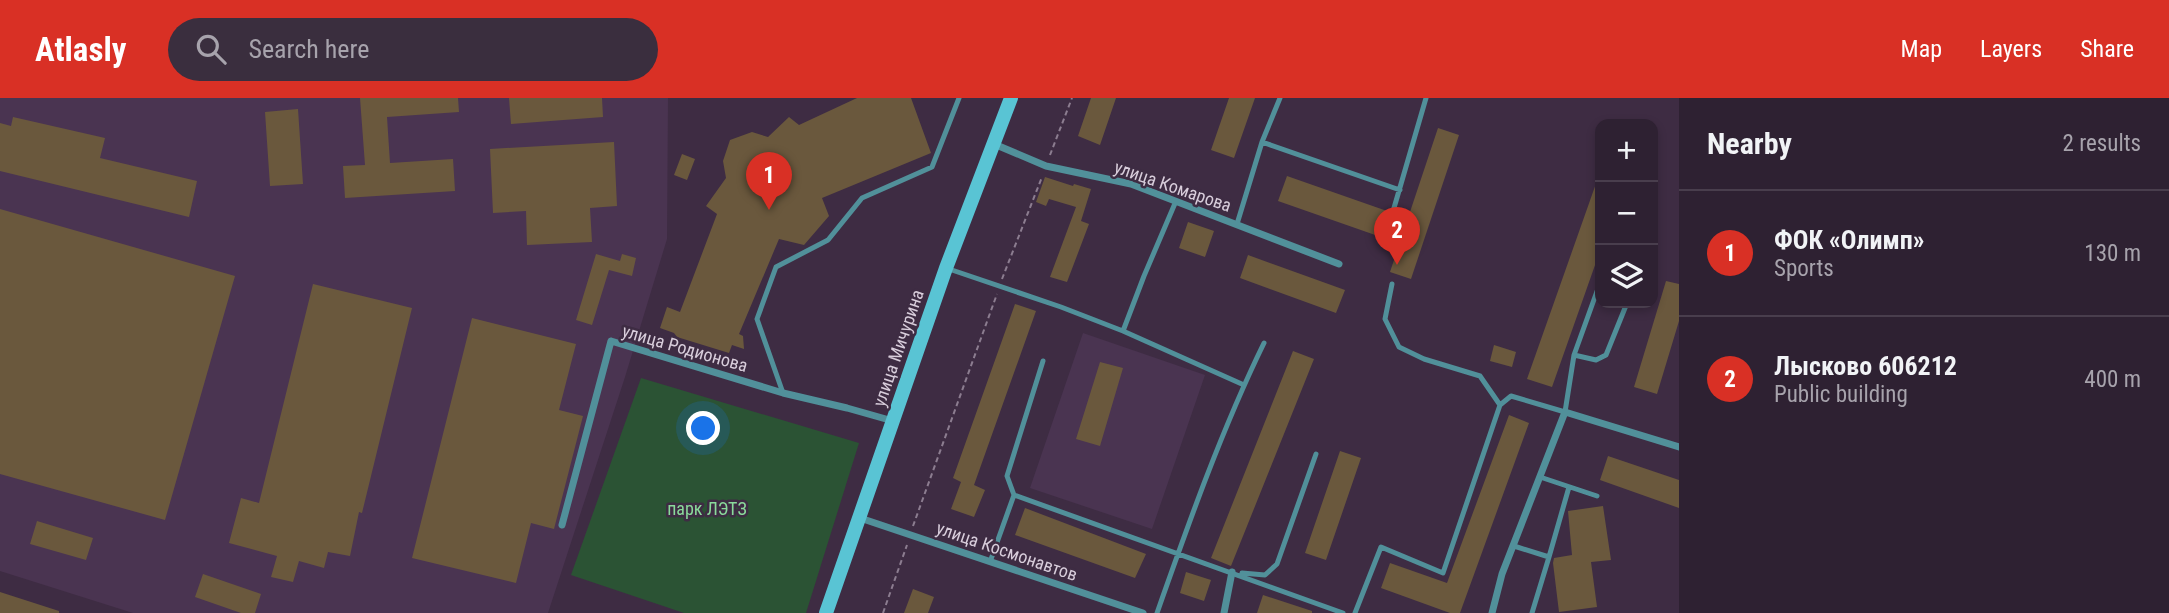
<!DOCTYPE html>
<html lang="en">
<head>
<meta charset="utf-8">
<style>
  body { margin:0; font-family:"Roboto Condensed",sans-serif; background:#3a2e3e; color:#f1f3f6 }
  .controls { position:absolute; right:21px; top:21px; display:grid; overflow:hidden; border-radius:14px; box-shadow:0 4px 10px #0003 }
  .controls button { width:63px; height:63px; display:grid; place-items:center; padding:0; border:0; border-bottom:2px solid #493e4d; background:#2e2132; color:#f1f3f6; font:35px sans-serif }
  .you { position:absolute; left:704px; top:331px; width:24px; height:24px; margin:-18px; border:5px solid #fff; border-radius:50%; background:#1a73e8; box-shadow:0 0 0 10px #1a73e833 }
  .badge { display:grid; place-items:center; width:46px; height:46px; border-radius:50%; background:#d93025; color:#fff; font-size:23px; font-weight:700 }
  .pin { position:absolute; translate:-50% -58px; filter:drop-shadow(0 2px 4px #0008) }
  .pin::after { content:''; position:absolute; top:37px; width:24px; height:21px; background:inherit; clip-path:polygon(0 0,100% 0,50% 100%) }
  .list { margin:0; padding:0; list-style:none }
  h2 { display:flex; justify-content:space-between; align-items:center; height:91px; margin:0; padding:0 28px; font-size:30px }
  h2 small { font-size:23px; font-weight:400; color:#a7a3ac }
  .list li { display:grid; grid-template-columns:46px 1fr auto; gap:21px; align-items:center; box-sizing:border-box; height:126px; padding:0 28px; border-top:2px solid #493e4d }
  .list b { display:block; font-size:26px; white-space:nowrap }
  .list p { margin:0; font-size:23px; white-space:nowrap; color:#a7a3ac }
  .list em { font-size:23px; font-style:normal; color:#a7a3ac }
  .icon { flex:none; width:38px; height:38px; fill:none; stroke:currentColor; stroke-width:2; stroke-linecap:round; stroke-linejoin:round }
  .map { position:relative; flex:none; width:1679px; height:515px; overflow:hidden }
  header { display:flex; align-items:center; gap:42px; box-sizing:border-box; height:98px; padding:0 35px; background:#d93025; color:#fff }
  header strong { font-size:33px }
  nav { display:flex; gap:38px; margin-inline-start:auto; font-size:24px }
  .search { width:490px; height:63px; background:#3a2e3e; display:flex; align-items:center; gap:18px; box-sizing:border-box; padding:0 24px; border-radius:38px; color:#a7a3ac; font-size:26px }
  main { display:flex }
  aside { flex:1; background:#2e2132 }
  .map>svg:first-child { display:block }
  .built { fill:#4a3451 }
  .green { fill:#2b5334 }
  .building { fill:#6a583d }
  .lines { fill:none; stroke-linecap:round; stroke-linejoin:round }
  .path { stroke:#8c7d90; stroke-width:2; stroke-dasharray:5 3.5; stroke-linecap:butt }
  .service { stroke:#51909a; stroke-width:5 }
  .minor { stroke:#51909a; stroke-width:7 }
  .secondary { stroke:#59c4d4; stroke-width:14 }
  .labels { text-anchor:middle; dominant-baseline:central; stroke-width:5; stroke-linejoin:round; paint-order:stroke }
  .street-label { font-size:18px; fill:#d8cddb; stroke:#3e2c43 }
  .park-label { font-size:18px; fill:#8ada9b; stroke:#3e2c43 }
</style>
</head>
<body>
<header>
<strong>Atlasly</strong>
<div class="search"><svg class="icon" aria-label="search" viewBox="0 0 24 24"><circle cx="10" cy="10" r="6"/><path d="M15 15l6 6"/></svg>Search here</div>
<nav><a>Map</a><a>Layers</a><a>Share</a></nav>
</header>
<main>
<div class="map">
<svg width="1679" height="515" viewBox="0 0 1679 515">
  <rect width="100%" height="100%" fill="#3e2c43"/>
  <!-- built -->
  <path class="built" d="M 0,0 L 668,0 L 667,141 L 625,279 L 548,515 L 133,515 L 0,473 Z
    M 1083,235 L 1205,277 L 1152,431 L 1030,390 Z"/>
  <!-- green -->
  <path class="green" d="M 641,280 L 859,345 L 806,515 L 684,515 L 571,477 Z"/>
  <!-- building -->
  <path class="building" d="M 360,0 L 458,0 L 459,14 L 387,19 L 390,65 L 453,61 L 455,93 L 345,100 L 343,68 L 365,67 Z
    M 509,0 L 602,0 L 603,19 L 511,26 Z
    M 857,0 L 911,0 L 931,55 L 822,100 L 829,118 L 804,147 L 779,141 L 739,236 L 743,238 L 744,251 L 732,247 L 729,255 L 677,239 L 674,235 L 660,230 L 667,209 L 680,214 L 717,116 L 706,108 L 726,80 L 723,63 L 730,42 L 752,34 L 768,39 L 789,19 L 799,27 Z
    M 1091,0 L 1116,0 L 1100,47 L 1078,38 Z
    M 1229,0 L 1255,0 L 1234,60 L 1211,52 Z
    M 298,11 L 303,86 L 270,88 L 265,14 Z
    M 13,19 L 105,40 L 100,60 L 197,83 L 189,119 L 0,73 L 0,25 L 11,28 Z
    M 1438,30 L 1459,37 L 1411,181 L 1390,174 Z
    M 614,44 L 617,108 L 590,110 L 592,144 L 527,147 L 526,113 L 493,115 L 490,51 Z
    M 682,56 L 695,61 L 687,82 L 674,77 Z
    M 1599,77 L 1600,153 L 1552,289 L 1527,281 Z
    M 1287,78 L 1387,113 L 1378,138 L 1278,103 Z
    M 1045,79 L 1073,88 L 1074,86 L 1091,91 L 1081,123 L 1089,126 L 1067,184 L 1050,179 L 1076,109 L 1049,101 L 1046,108 L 1036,104 Z
    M 0,111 L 235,178 L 165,422 L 0,376 Z
    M 1188,124 L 1214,133 L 1205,159 L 1179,150 Z
    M 596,156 L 620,163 L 622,156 L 636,160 L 632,178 L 609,172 L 592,227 L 576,222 Z
    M 1248,157 L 1345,192 L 1336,215 L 1240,180 Z
    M 1666,183 L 1679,186 L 1679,223 L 1657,296 L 1634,289 Z
    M 313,186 L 412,210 L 362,415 L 359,414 L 350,458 L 328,454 L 324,470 L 299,463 L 293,484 L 271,479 L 277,458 L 229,445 L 241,400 L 259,405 Z
    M 1015,206 L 1036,213 L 974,387 L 985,392 L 974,419 L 951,411 L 961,384 L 953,380 Z
    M 472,220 L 576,246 L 559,312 L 583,318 L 554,431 L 531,425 L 516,485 L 412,460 Z
    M 1494,247 L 1516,254 L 1512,269 L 1490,263 Z
    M 1293,253 L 1314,261 L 1231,468 L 1211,460 Z
    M 1100,264 L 1123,270 L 1100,348 L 1076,341 Z
    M 1509,317 L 1529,325 L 1460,515 L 1450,515 L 1381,490 L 1390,465 L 1447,485 Z
    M 1340,353 L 1361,360 L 1326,462 L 1305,455 Z
    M 1608,358 L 1679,382 L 1679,410 L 1600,382 Z
    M 1603,408 L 1611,462 L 1591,464 L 1597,509 L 1559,514 L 1553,465 L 1554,460 L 1572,457 L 1568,413 Z
    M 1025,410 L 1146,456 L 1135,480 L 1015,437 Z
    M 37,423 L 93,440 L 86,462 L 30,446 Z
    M 951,431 L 972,438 L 968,447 L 948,441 Z
    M 1186,474 L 1211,482 L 1204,503 L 1180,495 Z
    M 203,476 L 261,496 L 255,515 L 241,515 L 195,499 Z
    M 913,491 L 934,499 L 928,515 L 904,515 Z
    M 0,494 L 59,513 L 59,515 L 0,515 Z
    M 1263,497 L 1312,513 L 1312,515 L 1257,515 Z"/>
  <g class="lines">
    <!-- path -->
    <path class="path" d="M 1050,57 L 1072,0
      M 1002,181 L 1042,79
      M 913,428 L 997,196
      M 883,515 L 907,447"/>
    <!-- service -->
    <path class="service" d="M 1262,44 L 1400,92
      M 1237,126 L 1262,44 L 1280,0
      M 1387,134 L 1426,0
      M 946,170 L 1061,209 L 1123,233 L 1244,287
      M 1392,186 L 1385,221 L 1399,249 L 1424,261 L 1480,278 L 1500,307
      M 1123,233 L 1144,178 L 1176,103
      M 1574,257 L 1596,262 L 1606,257 L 1627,205
      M 783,295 L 757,221 L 776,169 L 828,142 L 862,100 L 932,69 L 959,0
      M 1540,379 L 1597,398
      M 1014,397 L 1343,515
      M 1514,448 L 1549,459 L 1569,389
      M 990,464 L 1014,397 L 1007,378 L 1043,263
      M 1242,475 L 1265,477 L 1277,466 L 1316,356
      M 1157,515 C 1189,424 1222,331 1264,245
      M 1355,515 L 1381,449 L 1443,475 L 1500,307 L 1511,298 L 1565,314 L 1574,257 L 1600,185
      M 1532,515 L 1549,459"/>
    <!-- minor -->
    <path class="minor" d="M 994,46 L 1046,68 L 1131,86 L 1339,166
      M 860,420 L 1143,515
      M 562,427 L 611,243 L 783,295 L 847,310 L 893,323
      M 1224,515 L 1232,474
      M 1492,515 L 1502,476 L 1565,314 L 1679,349"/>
    <!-- secondary -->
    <path class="secondary" d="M 826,515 L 946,170 L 1011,0"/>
  </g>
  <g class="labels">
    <!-- street labels -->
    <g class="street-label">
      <text transform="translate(1173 88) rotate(19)">улица Комарова</text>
      <text transform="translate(685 250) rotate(16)">улица Родионова</text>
      <text transform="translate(898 250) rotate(-71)">улица Мичурина</text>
      <text transform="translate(1007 453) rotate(19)">улица Космонавтов</text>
    </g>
    <!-- park labels -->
    <g class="park-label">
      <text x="707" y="410">парк ЛЭТЗ</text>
    </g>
  </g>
</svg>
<div class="controls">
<button>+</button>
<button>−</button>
<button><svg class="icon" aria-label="layers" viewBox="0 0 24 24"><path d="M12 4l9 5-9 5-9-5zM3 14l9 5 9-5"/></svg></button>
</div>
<div class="you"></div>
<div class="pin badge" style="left:769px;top:112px">1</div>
<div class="pin badge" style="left:1397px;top:167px">2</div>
</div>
<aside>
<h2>Nearby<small>2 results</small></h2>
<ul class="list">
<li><span class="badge">1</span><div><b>ФОК «Олимп»</b><p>Sports</p></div><em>130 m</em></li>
<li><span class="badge">2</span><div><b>Лысково 606212</b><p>Public building</p></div><em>400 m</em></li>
</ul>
</aside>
</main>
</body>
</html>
